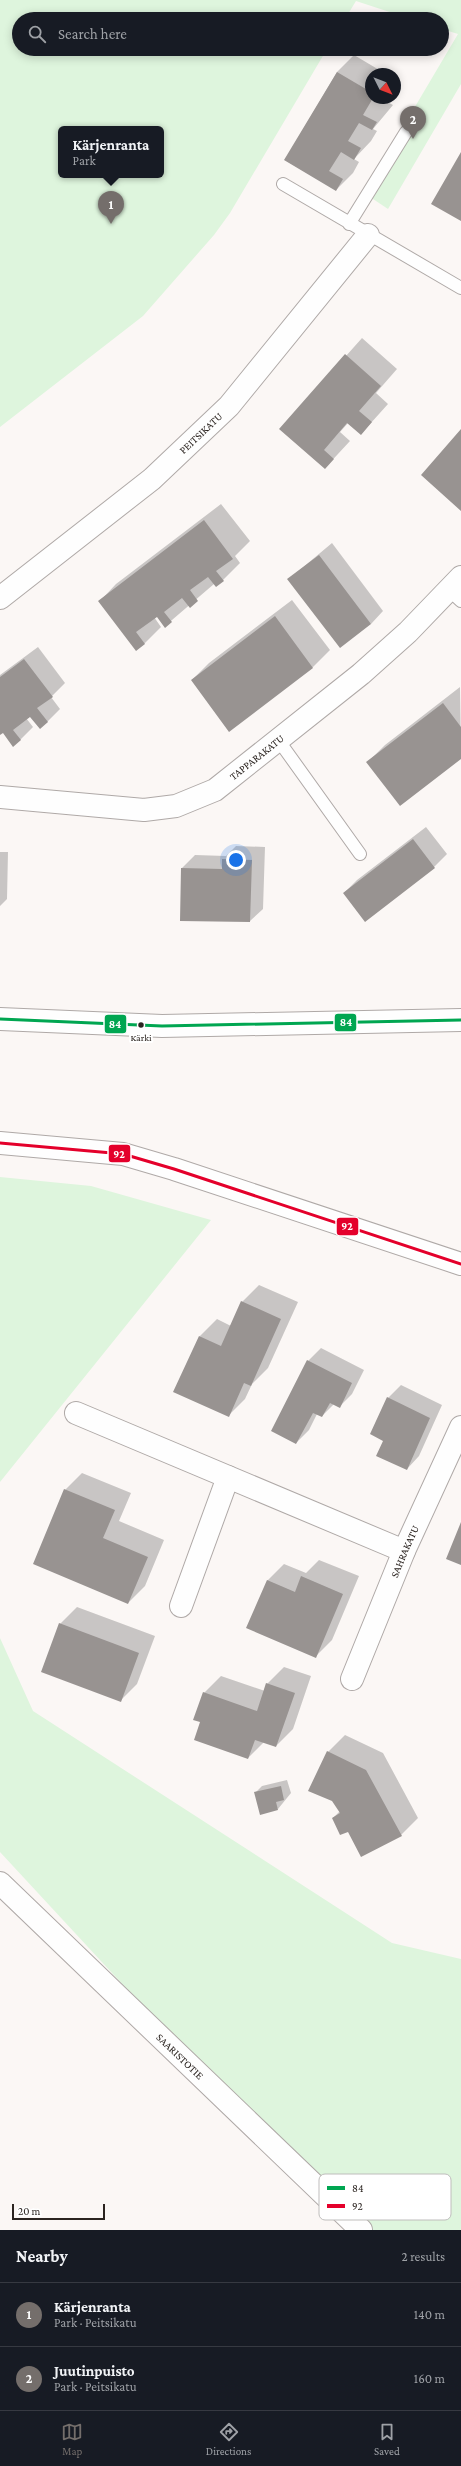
<!DOCTYPE html>
<html lang="en">
<head>
<meta charset="utf-8">
<style>
  body { margin:0; font-family:"Crimson Pro",serif; background:#242831; color:#f1f3f6 }
  .compass { position:absolute; left:365px; top:68px; width:36px; height:36px; border-radius:50%; background:#171b24; box-shadow:0 2px 10px #0003; rotate:132deg }
  .scale { position:absolute; left:12px; bottom:10px; width:93px; box-sizing:border-box; padding-left:4px; border:2px solid #2b2420; border-top:0; font-size:11px; line-height:14px; white-space:nowrap; color:#2b2420; -webkit-text-stroke:3px #fff; paint-order:stroke }
  .you { position:absolute; left:236px; top:860px; width:14px; height:14px; margin:-10px; border:3px solid #fff; border-radius:50%; background:#1a73e8; box-shadow:0 0 0 6px #1a73e833 }
  .badge { display:grid; place-items:center; width:26px; height:26px; border-radius:50%; background:#746e6b; color:#fff; font-size:13px; font-weight:700 }
  .pin { position:absolute; translate:-50% -33px; filter:drop-shadow(0 1px 2px #0008) }
  .pin::after { content:''; position:absolute; top:21px; width:14px; height:12px; background:inherit; clip-path:polygon(0 0,100% 0,50% 100%) }
  .popup { position:absolute; left:58px; top:126px; width:106px; height:52px; box-sizing:border-box; display:grid; place-content:center; border-radius:6px; background:#171b24; filter:drop-shadow(0 1px 3px #0005); font-size:13px; white-space:nowrap; color:#9ea1a6 }
  .popup b { font-size:15px; color:#f1f3f6 }
  .popup::after { content:''; position:absolute; left:50%; top:100%; margin-left:-8px; border:8px solid transparent; border-top-color:#171b24 }
  .list { margin:0; padding:0; list-style:none }
  h2 { display:flex; justify-content:space-between; align-items:center; height:52px; margin:0; padding:0 16px; font-size:17px }
  h2 small { font-size:13px; font-weight:400; color:#9ea1a6 }
  .list li { display:grid; grid-template-columns:26px 1fr auto; gap:12px; align-items:center; box-sizing:border-box; height:64px; padding:0 16px; border-top:1px solid #363941 }
  .list b { display:block; font-size:15px; white-space:nowrap }
  .list p { margin:0; font-size:13px; white-space:nowrap; color:#9ea1a6 }
  .list em { font-size:13px; font-style:normal; color:#9ea1a6 }
  .icon { flex:none; width:22px; height:22px; fill:none; stroke:currentColor; stroke-width:2; stroke-linecap:round; stroke-linejoin:round }
  .map { position:relative; flex:none; width:461px; height:2230px; overflow:hidden }
  .search { position:absolute; background:#171b24; box-shadow:0 2px 10px #0003; left:12px; right:12px; top:12px; height:44px; display:flex; align-items:center; gap:10px; box-sizing:border-box; padding:0 14px; border-radius:22px; color:#9ea1a6; font-size:15px }
  .sheet { height:180px; background:#171b24 }
  nav { display:flex; justify-content:space-around; align-items:center; box-sizing:border-box; height:56px; border-top:1px solid #363941; background:#171b24; font-size:11px; color:#9ea1a6 }
  nav a { display:grid; justify-items:center; gap:2px }
  nav .on { color:#746e6b }
  .map>svg:first-child { display:block }
  .green { fill:#def5dd; fill-rule:evenodd }
  .shadow { fill:#0003 }
  .building { fill:#989391 }
  .lines { fill:none; stroke-linecap:round; stroke-linejoin:round }
  .lane-casing { stroke:#afa9a7; stroke-width:14 }
  .street-casing { stroke:#afa9a7; stroke-width:24 }
  .secondary-casing { stroke:#afa9a7; stroke-width:24 }
  .lane { stroke:#fefefe; stroke-width:12 }
  .street { stroke:#fefefe; stroke-width:22 }
  .secondary { stroke:#fefefe; stroke-width:22 }
  .bus-1-casing { stroke:#fff; stroke-width:6 }
  .bus-2-casing { stroke:#fff; stroke-width:6 }
  .bus-1 { stroke:#00a651; stroke-width:3 }
  .bus-2 { stroke:#e4002b; stroke-width:3 }
  .bus-dot { fill:#2b2420; stroke:#fff; stroke-width:1.5 }
  .labels { text-anchor:middle; dominant-baseline:central; stroke-width:4; stroke-linejoin:round; paint-order:stroke }
  .bus-label { font-size:10px; fill:#2b2420; stroke:#fff }
  .street-label { font-size:11px; fill:#2b2420; stroke:#fff }
  .key { fill:#fff; stroke:#bfbdbc; stroke-width:1 }
  .key-label { font-size:11px; fill:#2b2420 }
  .line-badge { stroke:#fff; stroke-width:1.5 }
  .badge-label { font-size:11px; text-anchor:middle; font-weight:bold; fill:#fff }
</style>
</head>
<body>
<div class="map">
<svg width="461" height="2230" viewBox="0 0 461 2230">
  <rect width="100%" height="100%" fill="#fbf7f5"/>
  <!-- green -->
  <path class="green" d="M 0,0 L 461,0 L 461,84 L 388,209 L 364,193 L 458,34 L 442,29 L 442,19 L 411,19 L 356,1 L 345,19 L 19,19 L 19,49 L 327,49 L 230,213 L 214,235 L 143,316 L 0,427 ZM 61,129 L 161,129 L 161,175 L 61,175 Z
    M 0,1177 L 91,1186 L 211,1220 L 0,1482 Z
    M 0,1638 L 33,1711 L 392,1943 L 461,1959 L 461,2230 L 365,2230 L 262,2135 L 0,1852 Z"/>
  <!-- shadow -->
  <path class="shadow" d="M 354,55 L 386,74 L 371,74 L 371,98 L 380,98 L 393,105 L 373,129 L 377,131 L 371,141 L 354,159 L 359,162 L 353,173 L 336,190 L 285,160 L 337,72 Z
    M 362,338 L 397,369 L 376,393 L 388,404 L 361,434 L 348,423 L 340,432 L 350,441 L 325,468 L 281,429 Z
    M 221,504 L 250,541 L 235,556 L 240,563 L 223,580 L 214,584 L 165,626 L 157,615 L 154,617 L 161,627 L 144,644 L 100,601 L 116,584 Z
    M 332,543 L 383,611 L 371,624 L 289,579 Z
    M 292,600 L 330,650 L 313,667 L 230,730 L 192,680 L 209,663 Z
    M 38,647 L 65,683 L 51,697 L 60,709 L 47,722 L 31,715 L 26,718 L 33,727 L 20,740 L 3,731 L 0,734 L 0,675 Z
    M 460,687 L 461,757 L 368,762 L 385,745 Z
    M 426,827 L 447,854 L 434,867 L 344,893 L 357,880 Z
    M 236,846 L 265,847 L 263,909 L 250,921 L 182,868 L 195,855 L 226,856 Z
    M 0,852 L 8,852 L 7,899 L 0,906 Z
    M 259,1285 L 298,1302 L 268,1368 L 252,1384 L 245,1399 L 228,1416 L 200,1336 L 217,1319 L 231,1326 L 242,1302 Z
    M 321,1348 L 364,1370 L 352,1394 L 339,1407 L 334,1404 L 322,1416 L 317,1414 L 309,1430 L 296,1443 L 308,1361 Z
    M 401,1385 L 442,1405 L 419,1456 L 407,1469 L 384,1440 L 388,1398 Z
    M 82,1473 L 131,1493 L 119,1521 L 164,1540 L 145,1586 L 128,1603 L 65,1490 Z
    M 319,1560 L 359,1576 L 332,1640 L 315,1657 L 267,1581 L 284,1564 L 306,1573 Z
    M 77,1607 L 155,1636 L 137,1684 L 120,1701 L 60,1624 Z
    M 284,1667 L 311,1676 L 293,1729 L 276,1746 L 264,1742 L 248,1758 L 201,1721 L 204,1693 L 221,1676 L 265,1691 L 267,1684 Z
    M 345,1735 L 383,1753 L 418,1818 L 401,1835 L 349,1831 L 333,1818 L 340,1811 L 328,1752 Z
    M 287,1780 L 291,1793 L 278,1809 L 255,1793 L 262,1786 Z"/>
  <!-- building -->
  <path class="building" d="M 337,72 L 371,92 L 373,98 L 363,115 L 377,122 L 372,130 L 359,123 L 348,141 L 361,148 L 354,160 L 341,152 L 329,171 L 343,179 L 336,191 L 284,160 Z
    M 461,152 L 461,221 L 431,204 Z
    M 345,354 L 381,386 L 359,411 L 372,422 L 361,435 L 347,423 L 324,450 L 334,459 L 325,469 L 279,429 Z
    M 461,429 L 461,511 L 421,475 Z
    M 204,520 L 233,559 L 216,571 L 224,581 L 216,587 L 208,577 L 190,590 L 198,601 L 190,608 L 182,598 L 164,612 L 172,622 L 165,628 L 157,617 L 136,632 L 145,644 L 136,651 L 98,601 Z
    M 319,555 L 371,624 L 340,648 L 287,579 Z
    M 275,616 L 313,668 L 229,732 L 191,680 Z
    M 24,659 L 53,697 L 37,708 L 48,722 L 40,729 L 30,717 L 13,730 L 21,740 L 13,747 L 3,733 L 0,735 L 0,677 Z
    M 443,703 L 461,727 L 461,759 L 400,806 L 366,762 Z
    M 413,839 L 435,868 L 365,922 L 343,893 Z
    M 222,859 L 252,860 L 250,922 L 180,921 L 181,868 L 222,869 Z
    M 241,1301 L 281,1319 L 251,1386 L 244,1383 L 229,1417 L 173,1392 L 199,1336 L 221,1346 Z
    M 307,1360 L 352,1383 L 340,1408 L 330,1403 L 322,1417 L 313,1413 L 296,1444 L 271,1431 Z
    M 387,1397 L 430,1418 L 407,1470 L 376,1456 L 383,1441 L 370,1434 Z
    M 64,1489 L 115,1510 L 103,1538 L 148,1557 L 128,1604 L 33,1564 Z
    M 461,1522 L 461,1565 L 446,1559 Z
    M 301,1576 L 343,1594 L 316,1658 L 246,1628 L 267,1580 L 295,1592 Z
    M 59,1623 L 139,1653 L 121,1702 L 41,1672 Z
    M 266,1683 L 295,1693 L 276,1747 L 255,1740 L 248,1759 L 194,1740 L 200,1722 L 193,1720 L 203,1692 L 257,1711 Z
    M 327,1751 L 366,1770 L 402,1836 L 361,1857 L 348,1832 L 340,1835 L 332,1818 L 340,1813 L 332,1801 L 308,1791 Z
    M 281,1786 L 284,1800 L 276,1802 L 278,1810 L 260,1815 L 254,1792 Z"/>
  <g class="lines">
    <defs>
      <path id="lane" d="M 283,184 L 461,288
        M 349,224 L 406,132
        M 449,590 L 461,601
        M 279,741 L 360,854"/>
      <g id="street">
        <path id="s1" d="M 0,598 L 152,479 L 229,406 L 368,235"/>
        <path id="s2" d="M 0,797 L 144,810 L 176,806 L 215,790 L 361,674 L 408,632 L 461,577"/>
        <path d="M 0,1143 L 123,1154 L 174,1169 L 461,1264"/>
        <path d="M 76,1413 L 404,1551"/>
        <path d="M 181,1606 L 228,1477"/>
        <path id="s3" d="M 352,1679 L 404,1551 L 461,1427"/>
      </g>
      <g id="secondary">
        <path d="M 0,1019 L 162,1026 L 461,1020"/>
        <path id="s4" d="M 0,1883 L 361,2230"/>
      </g>
    </defs>
    <!-- lane casing -->
    <use href="#lane" class="lane-casing"/>
    <!-- street casing -->
    <use href="#street" class="street-casing"/>
    <!-- secondary casing -->
    <use href="#secondary" class="secondary-casing"/>
    <!-- lane -->
    <use href="#lane" class="lane"/>
    <!-- street -->
    <use href="#street" class="street"/>
    <!-- secondary -->
    <use href="#secondary" class="secondary"/>
    <defs>
      <path id="bus-1" d="M 0,1019 L 162,1026 L 461,1020"/>
      <path id="bus-2" d="M 0,1143 L 123,1154 L 174,1169 L 461,1264"/>
    </defs>
    <!-- bus-1 casing -->
    <use href="#bus-1" class="bus-1-casing"/>
    <!-- bus-2 casing -->
    <use href="#bus-2" class="bus-2-casing"/>
    <!-- bus-1 -->
    <use href="#bus-1" class="bus-1"/>
    <!-- bus-2 -->
    <use href="#bus-2" class="bus-2"/>
  </g>
  <!-- markers -->
  <circle class="bus-dot" cx="141" cy="1025" r="3.5"/>
  <g class="labels">
    <!-- bus labels -->
    <g class="bus-label">
      <text x="141" y="1037">Kärki</text>
    </g>
    <!-- street labels -->
    <g class="street-label">
      <text stroke="none"><textPath href="#s1" startOffset="260">PEITSIKATU</textPath></text>
      <text stroke="none"><textPath href="#s2" startOffset="272">TAPPARAKATU</textPath></text>
      <text stroke="none"><textPath href="#s3" startOffset="138">SAHRAKATU</textPath></text>
      <text stroke="none"><textPath href="#s4" startOffset="250">SAARISTOTIE</textPath></text>
    </g>
  </g>
  <!-- legend -->
  <rect x="319" y="2174" width="132" height="46" rx="6" class="key"/>
  <rect x="327" y="2186" width="18" height="4" fill="#00a651"/>
  <rect x="327" y="2204" width="18" height="4" fill="#e4002b"/>
  <g class="key-label">
    <text x="352" y="2192">84</text>
    <text x="352" y="2210">92</text>
  </g>
  <g class="line-badge">
    <rect x="334" y="1013" width="23" height="19" rx="4" fill="#00a651"/>
    <rect x="104" y="1014" width="23" height="20" rx="4" fill="#00a651"/>
    <rect x="108" y="1144" width="23" height="19" rx="4" fill="#e4002b"/>
    <rect x="336" y="1217" width="23" height="19" rx="4" fill="#e4002b"/>
  </g>
  <g class="badge-label">
    <text x="346" y="1026">84</text>
    <text x="115" y="1028">84</text>
    <text x="119" y="1158">92</text>
    <text x="347" y="1230">92</text>
  </g>
</svg>
<svg class="compass" viewBox="-18 -18 36 36"><path d="M0-13l5 13h-10z" fill="#e53935"/><path d="M0 13l5-13h-10z" fill="#9ea1a6"/></svg>
<div class="scale">20 m</div>
<div class="you"></div>
<div class="pin badge" style="left:111px;top:224px">1</div>
<div class="popup"><b>Kärjenranta</b>Park</div>
<div class="pin badge" style="left:413px;top:139px">2</div>
<div class="search"><svg class="icon" aria-label="search" viewBox="0 0 24 24"><circle cx="10" cy="10" r="6"/><path d="M15 15l6 6"/></svg>Search here</div>
</div>
<section class="sheet">
<h2>Nearby<small>2 results</small></h2>
<ul class="list">
<li><span class="badge">1</span><div><b>Kärjenranta</b><p>Park · Peitsikatu</p></div><em>140 m</em></li>
<li><span class="badge">2</span><div><b>Juutinpuisto</b><p>Park · Peitsikatu</p></div><em>160 m</em></li>
</ul>
</section>
<nav>
<a class="on"><svg class="icon" aria-label="map" viewBox="0 0 24 24"><path d="M3 6l6-2 6 2 6-2v14l-6 2-6-2-6 2zM9 4v14M15 6v14"/></svg>Map</a>
<a><svg class="icon" aria-label="directions" viewBox="0 0 24 24"><path d="M12 3l9 9-9 9-9-9zM9 14v-3h6M13 9l2 2-2 2"/></svg>Directions</a>
<a><svg class="icon" aria-label="saved" viewBox="0 0 24 24"><path d="M7 4h10v16l-5-4-5 4z"/></svg>Saved</a>
</nav>
</body>
</html>
